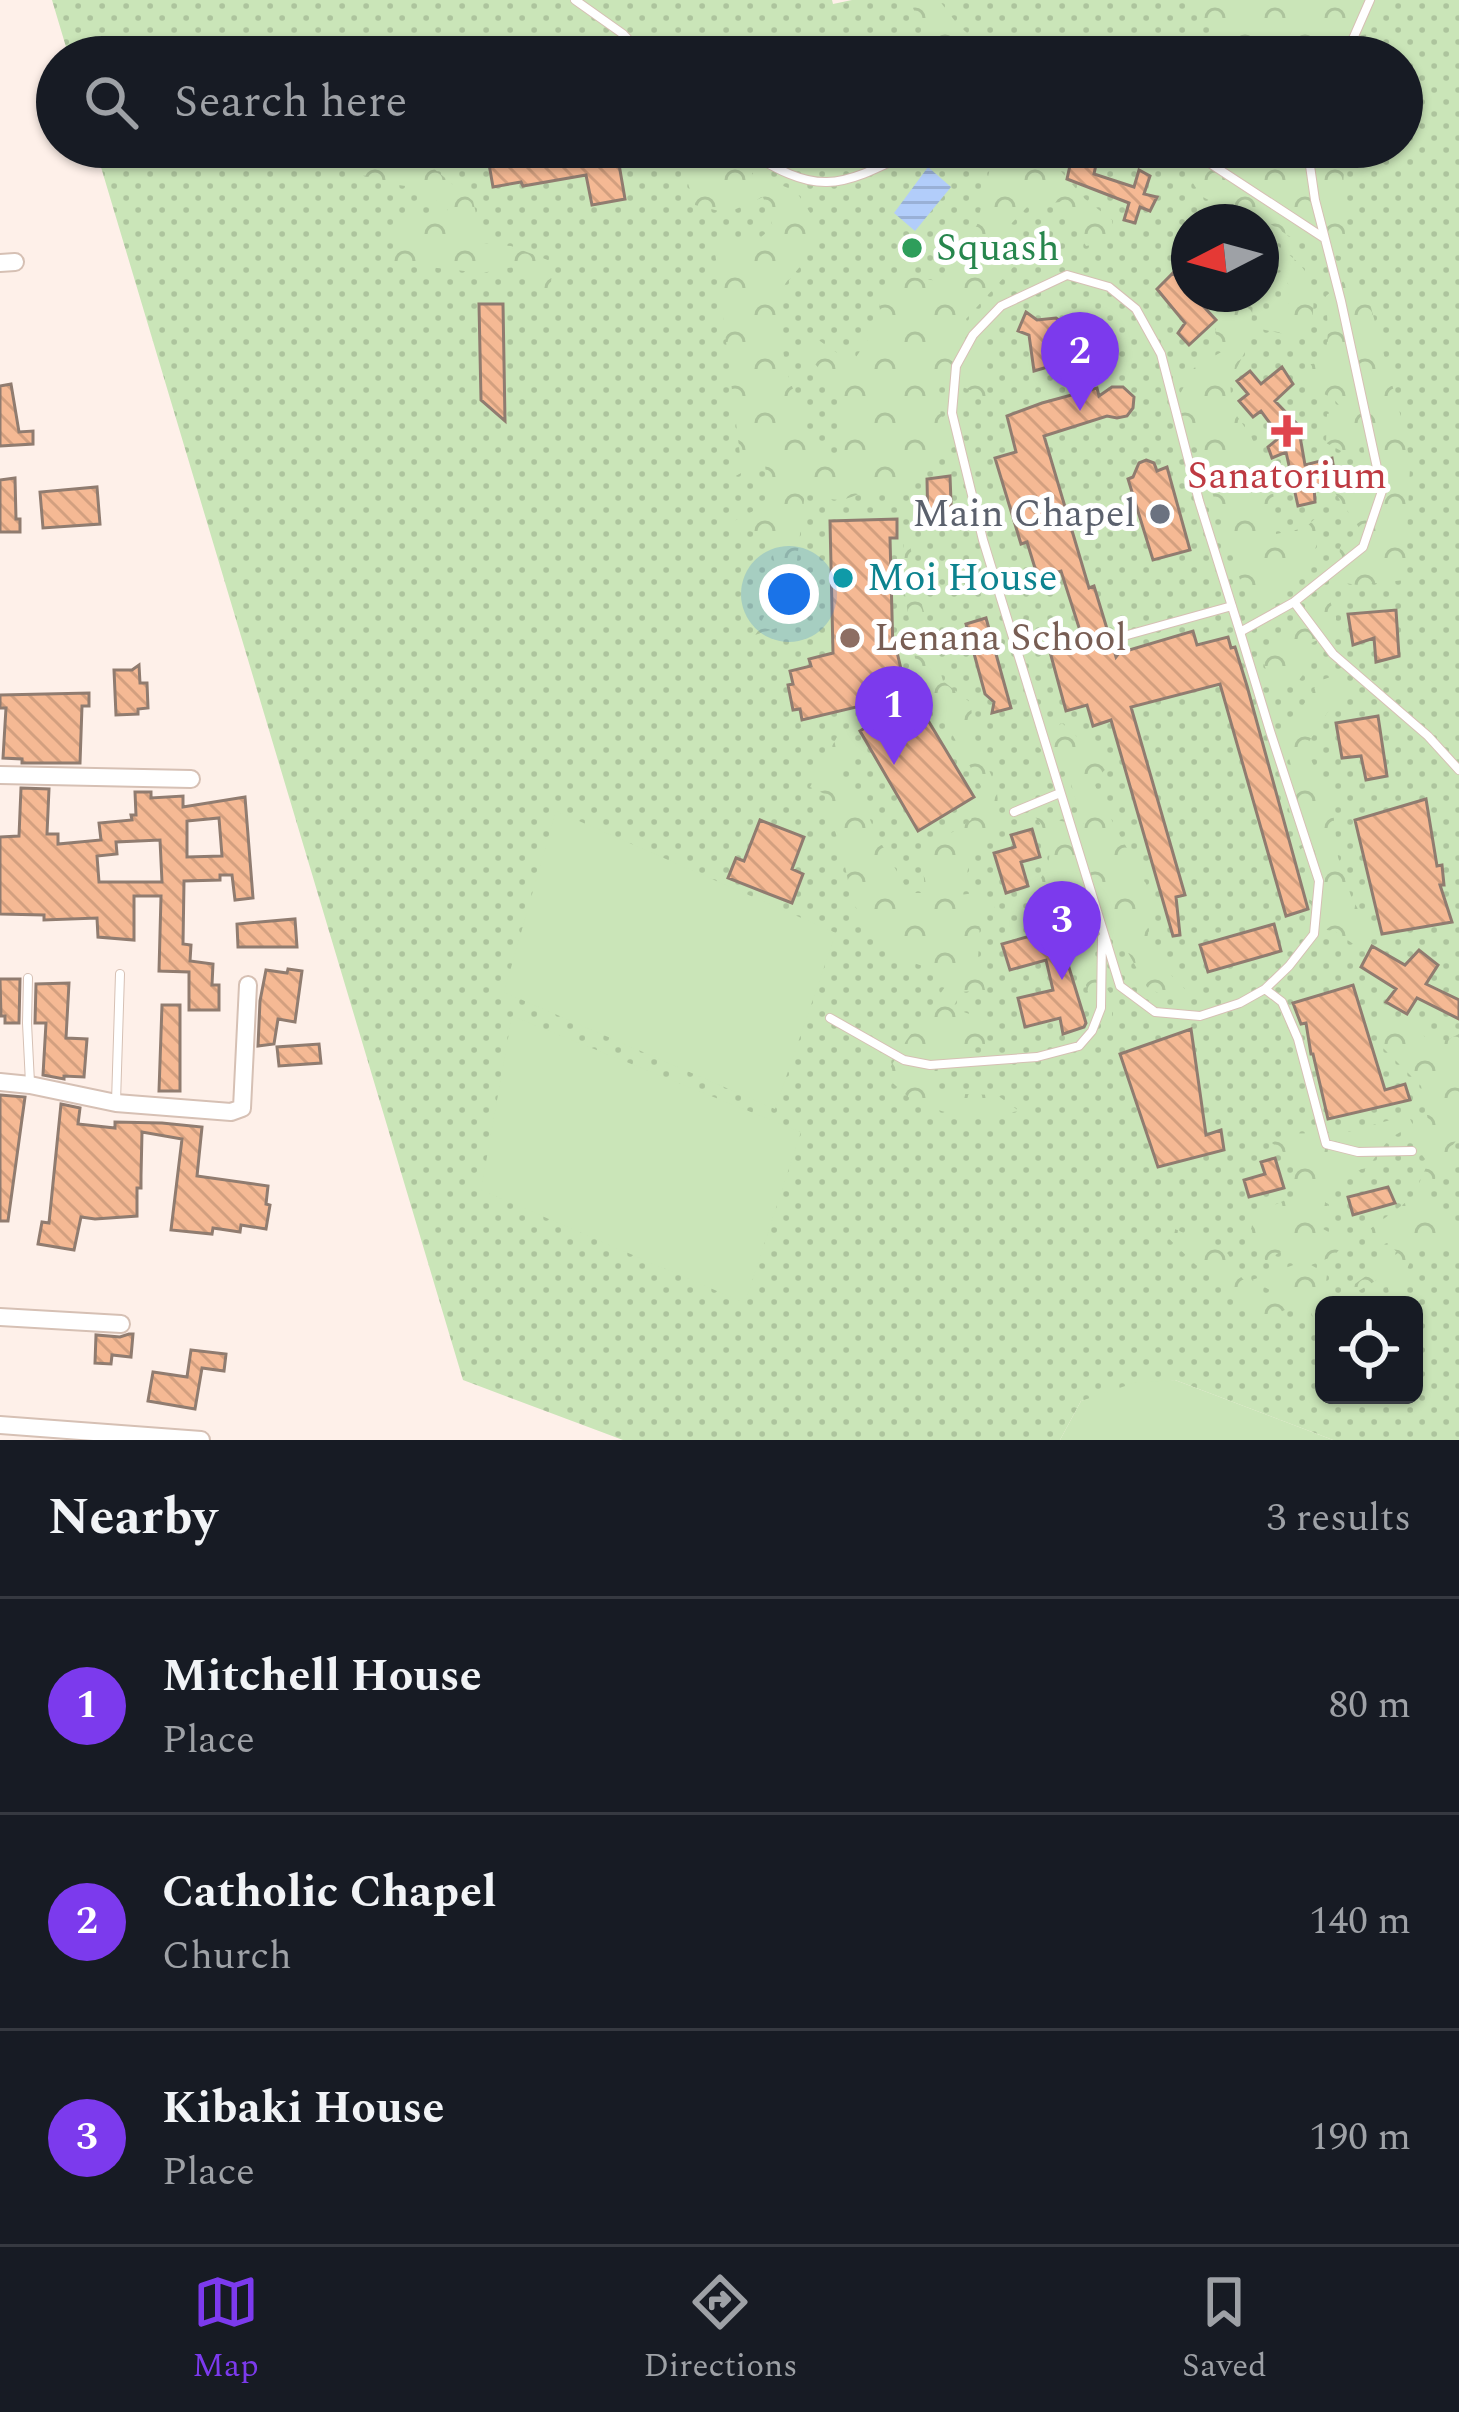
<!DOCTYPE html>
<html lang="en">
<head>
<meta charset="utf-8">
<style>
  body { margin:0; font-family:Spectral,serif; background:#20242c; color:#f1f3f6 }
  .controls { position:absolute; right:36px; bottom:36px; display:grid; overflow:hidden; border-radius:18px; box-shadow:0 3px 9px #0004 }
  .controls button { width:108px; height:108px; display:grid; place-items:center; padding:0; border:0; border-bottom:3px solid #363941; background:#171b24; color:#f1f3f6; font:60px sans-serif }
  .compass { position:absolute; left:1171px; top:204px; width:108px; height:108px; border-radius:50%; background:#171b24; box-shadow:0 3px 9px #0004; rotate:264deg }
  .you { position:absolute; left:789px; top:594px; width:42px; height:42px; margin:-30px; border:9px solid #fff; border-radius:50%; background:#1a73e8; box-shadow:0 0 0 18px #1a73e833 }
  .badge { display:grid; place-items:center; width:78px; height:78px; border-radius:50%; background:#7c3aed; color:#fff; font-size:39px; font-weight:700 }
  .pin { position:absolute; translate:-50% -99px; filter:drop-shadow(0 3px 6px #0008) }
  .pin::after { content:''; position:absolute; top:63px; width:42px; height:36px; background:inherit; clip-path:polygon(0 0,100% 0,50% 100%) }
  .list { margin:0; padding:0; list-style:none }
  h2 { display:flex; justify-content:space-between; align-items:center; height:156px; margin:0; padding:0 48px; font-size:51px }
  h2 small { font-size:39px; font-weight:400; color:#9ea1a6 }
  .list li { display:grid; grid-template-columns:78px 1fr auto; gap:36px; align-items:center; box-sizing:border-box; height:216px; padding:0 48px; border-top:3px solid #363941 }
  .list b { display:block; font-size:45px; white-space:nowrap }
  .list p { margin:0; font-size:39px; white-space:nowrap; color:#9ea1a6 }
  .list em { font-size:39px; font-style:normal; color:#9ea1a6 }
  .icon { flex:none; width:66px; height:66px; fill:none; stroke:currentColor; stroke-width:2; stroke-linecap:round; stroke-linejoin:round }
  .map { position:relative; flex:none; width:1459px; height:1440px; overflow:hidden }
  .search { position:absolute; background:#171b24; box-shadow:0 3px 9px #0004; left:36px; right:36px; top:36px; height:132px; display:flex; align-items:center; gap:30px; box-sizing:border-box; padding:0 42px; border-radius:66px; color:#9ea1a6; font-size:45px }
  .sheet { height:804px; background:#171b24 }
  nav { display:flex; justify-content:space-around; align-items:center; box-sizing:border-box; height:168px; border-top:3px solid #363941; background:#171b24; font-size:33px; color:#9ea1a6 }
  nav a { display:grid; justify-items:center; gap:6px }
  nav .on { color:#7c3aed }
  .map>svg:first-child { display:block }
  .grass { fill:url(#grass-dots); fill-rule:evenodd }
  .forest { fill:url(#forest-crowns) }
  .garden { fill:#cae5b8 }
  .water { fill:url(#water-rules) }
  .building { fill:url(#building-back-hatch); stroke:#907c70; stroke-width:3; fill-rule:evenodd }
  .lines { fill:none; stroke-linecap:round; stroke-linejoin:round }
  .lane-casing { stroke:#d6c0b4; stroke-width:10 }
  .street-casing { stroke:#d6c0b4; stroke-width:20 }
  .lane { stroke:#fff; stroke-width:8 }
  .street { stroke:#fff; stroke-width:16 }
  .leisure-dot { fill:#2e9e5b; stroke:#fff; stroke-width:4.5 }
  .health-dot { fill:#e0444e; stroke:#fff; stroke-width:4.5 }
  .worship-dot { fill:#6b7280; stroke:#fff; stroke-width:4.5 }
  .culture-dot { fill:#0f9aa8; stroke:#fff; stroke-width:4.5 }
  .education-dot { fill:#8d6e63; stroke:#fff; stroke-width:4.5 }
  .labels { text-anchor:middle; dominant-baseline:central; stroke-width:10; stroke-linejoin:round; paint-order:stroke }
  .leisure-label { font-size:39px; fill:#27864d; stroke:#fff; text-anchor:start }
  .health-label { font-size:39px; fill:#be3a42; stroke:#fff }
  .worship-label { font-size:39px; fill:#5b616d; stroke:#fff; text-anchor:end }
  .culture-label { font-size:39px; fill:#0d838f; stroke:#fff; text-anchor:start }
  .education-label { font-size:39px; fill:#785e54; stroke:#fff; text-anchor:start }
</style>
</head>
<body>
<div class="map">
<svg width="1459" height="1440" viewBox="0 0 1459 1440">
  <defs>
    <pattern id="grass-dots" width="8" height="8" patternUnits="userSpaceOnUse" patternTransform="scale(3)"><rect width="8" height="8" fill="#cae5b8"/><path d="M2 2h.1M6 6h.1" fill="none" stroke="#adc49d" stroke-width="1.8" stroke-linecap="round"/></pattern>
    <pattern id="forest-crowns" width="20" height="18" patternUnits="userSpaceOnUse" patternTransform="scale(3)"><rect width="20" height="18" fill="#cae5b8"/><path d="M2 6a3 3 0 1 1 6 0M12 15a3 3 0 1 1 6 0" fill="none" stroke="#adc49d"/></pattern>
    <pattern id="water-rules" width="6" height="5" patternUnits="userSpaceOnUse" patternTransform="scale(3)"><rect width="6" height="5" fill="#b2cdfa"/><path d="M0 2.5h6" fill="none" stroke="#99b0d6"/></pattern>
    <pattern id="building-back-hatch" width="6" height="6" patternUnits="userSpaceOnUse" patternTransform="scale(3)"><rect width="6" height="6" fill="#f5b994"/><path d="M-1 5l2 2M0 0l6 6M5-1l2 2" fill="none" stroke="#d29f7f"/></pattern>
  </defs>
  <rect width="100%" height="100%" fill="#fef0e9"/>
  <!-- grass -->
  <path class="grass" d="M 52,0 L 832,0 L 833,4 L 852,0 L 1459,0 L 1459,1440 L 1333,1440 L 1175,1380 L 1081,1401 L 1060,1440 L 623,1440 L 463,1380 L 95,147 L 1402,147 L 1402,57 L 69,57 ZM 1189,222 L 1261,222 L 1261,294 L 1189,294 ZM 1324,1305 L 1414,1305 L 1414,1395 L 1324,1395 Z"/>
  <!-- forest -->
  <path class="forest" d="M 910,0 L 939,0 L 958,25 L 981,45 L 1008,36 L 1032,41 L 1038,57 L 952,57 C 929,49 918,21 910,0 Z
    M 1189,0 L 1383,0 L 1369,25 L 1360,57 L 1221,57 L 1219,25 L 1202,21 Z
    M 217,147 L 450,147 L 362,153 L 433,168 L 473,201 L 483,243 L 511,246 L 553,262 L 550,292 L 513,267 L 482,273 L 393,263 L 396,213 L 430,215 L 448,210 L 420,188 L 391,184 L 308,158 Z
    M 676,147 L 767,147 L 752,174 L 796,191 L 818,225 L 803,263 L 780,291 L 780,338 L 788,375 L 817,456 L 842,452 C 846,389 842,392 799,348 L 814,337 L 852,363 L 881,320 L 878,291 L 897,275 L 938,281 L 977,225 L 990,168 L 951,153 L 985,147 L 1018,147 L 1046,154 L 1085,199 L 1112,220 L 1115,241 L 1086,246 L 1060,202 L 1028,206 L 1010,225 L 1016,264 L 966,319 L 985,360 L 987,398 L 937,375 L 935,390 L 951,456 L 929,456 L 913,487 L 889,495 L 865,490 C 841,505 830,500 805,492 L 797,560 L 801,606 L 780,627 L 755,635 L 779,585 L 768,530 L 760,533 L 724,526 L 767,504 L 765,460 L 732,478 L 710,483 L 740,455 L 714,244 L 761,237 L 773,227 L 763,197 L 727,213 L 695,205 Z
    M 1188,147 L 1346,147 L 1342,197 L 1347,259 L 1292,238 L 1258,216 L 1220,206 L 1201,196 L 1183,167 Z
    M 1261,233 C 1300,264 1321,270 1311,326 L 1289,335 L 1256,328 L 1278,307 L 1297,300 L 1280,270 L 1261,274 Z
    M 1346,279 L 1367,293 L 1404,428 L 1410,466 L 1405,580 L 1358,585 L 1338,582 L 1340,547 L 1360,529 L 1335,493 L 1356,475 L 1368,473 L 1363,445 L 1354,440 L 1345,453 L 1326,443 L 1327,414 L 1343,410 L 1333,398 L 1310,388 L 1305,365 L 1325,362 L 1328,332 L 1326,296 Z
    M 1224,294 L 1254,294 L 1249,344 L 1230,381 L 1232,409 L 1251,436 L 1273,490 L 1276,534 L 1305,528 L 1321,513 L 1328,518 L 1310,561 L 1265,603 L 1243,589 L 1199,451 L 1168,416 L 1194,368 L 1223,351 L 1215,332 Z
    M 906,525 L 922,605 L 943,681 L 971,703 C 972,716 972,730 976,742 C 986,770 1002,783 997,816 C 994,842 970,849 967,875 L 957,873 L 960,895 L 982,892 L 995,907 L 980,921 L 978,960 L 985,990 L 961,992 L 953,1008 L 983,1019 L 985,1044 L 963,1049 L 946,1076 L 927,1086 L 963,1094 L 997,1095 L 1019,1111 L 968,1119 L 915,1103 L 885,1076 L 906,1041 L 945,987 L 929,968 L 898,958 L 853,904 L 843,857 L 830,815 L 831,797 L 810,787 L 837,737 L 856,753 L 842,765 L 838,782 L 860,796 L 877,836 L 909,893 L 925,893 L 922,852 L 971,820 L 982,788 L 917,671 L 901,569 Z
    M 1328,596 L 1336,617 L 1336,631 L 1307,645 L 1311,664 L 1296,684 L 1271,687 L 1263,660 L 1284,634 Z
    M 1339,674 L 1342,696 L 1327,713 L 1305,748 L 1332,802 L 1338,857 L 1352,899 L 1372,932 L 1355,945 L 1334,931 L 1306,927 L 1311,887 L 1285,796 L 1293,773 L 1285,743 L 1286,722 L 1302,707 L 1319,681 Z
    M 1062,723 L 1109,766 L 1093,781 C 1110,822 1135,859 1154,900 C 1137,944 1159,963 1189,993 L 1169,999 L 1147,987 L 1120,938 L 1087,914 L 1075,922 L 1085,958 L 1112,996 L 1112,1028 L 1092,1005 L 1061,904 L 1017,901 C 1051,877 1061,850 1034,815 L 1084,826 L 1068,774 L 1035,744 Z
    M 1403,1019 L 1416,1024 L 1429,1043 L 1447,1040 L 1459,1034 L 1459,1137 L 1452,1146 L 1454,1157 L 1439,1169 L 1428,1197 L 1443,1217 L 1459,1226 L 1459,1246 L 1419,1246 C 1406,1267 1401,1280 1404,1305 L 1387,1305 L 1390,1297 L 1385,1275 L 1360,1290 L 1348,1289 L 1398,1253 L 1387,1243 L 1370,1250 L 1370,1229 L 1413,1197 L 1428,1163 L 1411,1140 L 1428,1120 L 1421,1086 L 1382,1047 L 1382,1021 Z
    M 1408,1115 L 1413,1125 L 1390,1138 L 1367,1168 L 1336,1178 L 1320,1196 L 1334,1212 L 1323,1229 L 1346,1241 L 1334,1256 L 1311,1265 L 1327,1274 L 1325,1291 L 1340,1305 L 1324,1305 L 1324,1328 L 1318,1329 L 1310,1310 L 1291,1307 L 1266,1319 L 1196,1265 L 1161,1231 L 1175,1229 L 1228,1254 L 1242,1278 L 1260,1298 L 1275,1293 L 1252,1280 L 1299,1263 L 1283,1250 L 1266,1261 L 1249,1237 L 1255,1214 L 1294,1196 L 1294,1161 L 1272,1143 L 1283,1134 L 1348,1132 Z"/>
  <!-- garden -->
  <path class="garden" d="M 556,811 L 836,933 L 775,1109 L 504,992 Z
    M 512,1016 L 801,1132 L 745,1303 L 481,1190 Z
    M 1175,1380 L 1333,1440 L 1060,1440 L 1081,1401 L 1134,1383 Z"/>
  <!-- water -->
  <path class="water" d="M 928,167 L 951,187 L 915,231 L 894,213 Z"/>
  <!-- building -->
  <path class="building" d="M 583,147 L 616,147 L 625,199 L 592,205 L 586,175 L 523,186 L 521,182 L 493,187 L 489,164 Z
    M 1073,152 L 1097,160 L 1094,174 L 1134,187 L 1139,170 L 1150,176 L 1144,194 L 1157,197 L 1150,211 L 1140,207 L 1135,223 L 1124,220 L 1129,203 L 1067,179 Z
    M 1173,273 L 1189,290 L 1189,294 L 1192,294 L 1216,320 L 1189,345 L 1178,333 L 1185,323 L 1157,289 Z
    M 479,304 L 503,304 L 505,421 L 481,400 Z
    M 1026,312 L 1037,320 L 1056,318 L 1070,327 L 1074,327 L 1081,352 L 1067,357 L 1068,361 L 1034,371 L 1029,335 L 1018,331 Z
    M 1282,367 L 1293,384 L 1275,401 L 1298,425 L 1305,465 L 1332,458 L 1336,481 L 1314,486 L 1315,502 L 1298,506 L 1286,452 L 1272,458 L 1268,447 L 1280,437 L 1261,411 L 1253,417 L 1239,401 L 1248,394 L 1237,381 L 1250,371 L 1261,384 Z
    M 11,384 L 19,432 L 33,431 L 33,444 L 0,446 L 0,386 Z
    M 1112,387 L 1123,387 L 1134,397 L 1133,408 L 1127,416 L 1117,418 L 1107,416 L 1044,436 L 1089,588 L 1094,586 L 1108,632 L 1106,642 L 1113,647 L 1116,657 L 1119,653 L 1193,631 L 1197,645 L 1228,637 L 1231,648 L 1235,647 L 1247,686 L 1308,909 L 1286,916 L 1220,684 L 1131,707 L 1185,895 L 1176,897 L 1180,935 L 1173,936 L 1111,720 L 1093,726 L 1087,705 L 1066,711 L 1050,652 L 1083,640 L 1061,571 L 1038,578 L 1027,542 L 1021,544 L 995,458 L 1016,452 L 1007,416 L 1042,403 L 1097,388 L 1099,396 Z
    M 1146,460 L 1154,463 L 1157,471 L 1167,467 L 1190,550 L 1153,560 L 1128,479 L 1133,477 L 1139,463 Z
    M 950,476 L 952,528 L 928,528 L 927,479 Z
    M 15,478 L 16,519 L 20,519 L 20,532 L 0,532 L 0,480 Z
    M 97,487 L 100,524 L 43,528 L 40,492 Z
    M 897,519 L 897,538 L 890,538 L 893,653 L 897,652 L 907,695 L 802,720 L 800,709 L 793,710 L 788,685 L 793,684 L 790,671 L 811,666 L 809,659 L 833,653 L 830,521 Z
    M 1396,610 L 1399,656 L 1376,662 L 1374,638 L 1353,645 L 1348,614 Z
    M 986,618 L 1011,708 L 992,713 L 994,702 L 985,694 L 966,624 Z
    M 139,665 L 140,683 L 147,683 L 148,708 L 138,709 L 138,714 L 116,715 L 114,670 L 132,670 Z
    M 89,693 L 89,706 L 82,706 L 80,763 L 22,763 L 22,759 L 3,758 L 6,708 L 0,708 L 0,695 Z
    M 914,697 L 974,797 L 918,831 L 860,731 Z
    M 1378,716 L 1387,776 L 1366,780 L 1361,756 L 1342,758 L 1336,723 Z
    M 21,788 L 49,789 L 47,834 L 58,834 L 58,844 L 101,840 L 99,823 L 132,820 L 131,815 L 136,815 L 135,792 L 151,792 L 151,798 L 183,796 L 183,807 L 245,797 L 253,898 L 235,900 L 232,875 L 220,875 L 220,880 L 184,881 L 183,944 L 191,945 L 190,961 L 213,964 L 212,985 L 219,985 L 219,1010 L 189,1010 L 189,972 L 159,971 L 161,896 L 134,896 L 134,940 L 98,937 L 97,918 L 44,920 L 44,915 L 0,914 L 0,837 L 19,836 ZM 219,818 L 222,856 L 187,857 L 187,821 ZM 160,840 L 162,882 L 99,882 L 97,856 L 117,854 L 116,842 Z
    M 1426,799 L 1437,866 L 1442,865 L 1444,885 L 1440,885 L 1452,922 L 1382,934 L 1355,820 Z
    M 760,820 L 804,837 L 792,869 L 803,874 L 792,903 L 728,878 L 736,858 L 744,861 Z
    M 1032,829 L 1040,857 L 1021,862 L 1028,886 L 1006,893 L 994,853 L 1015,847 L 1011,835 Z
    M 1052,912 L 1086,1023 L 1084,1027 L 1063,1034 L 1060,1018 L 1025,1027 L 1018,998 L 1053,990 L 1046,960 L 1010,970 L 1002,944 L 1034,935 L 1029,919 Z
    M 295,919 L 297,947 L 238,947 L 237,924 Z
    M 1274,924 L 1281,951 L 1208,972 L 1200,945 Z
    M 1372,946 L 1405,965 L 1419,950 L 1438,965 L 1426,984 L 1459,1000 L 1459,1019 L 1417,998 L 1407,1014 L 1386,1002 L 1396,989 L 1361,967 Z
    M 288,969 L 302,971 L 295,1022 L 278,1019 L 274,1044 L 258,1046 L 260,1001 L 266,970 L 287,973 Z
    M 0,979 L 20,979 L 19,1023 L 5,1023 L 5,1016 L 1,1016 Z
    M 69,983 L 66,1038 L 87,1039 L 84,1077 L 64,1076 L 64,1079 L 43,1075 L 46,1023 L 35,1023 L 36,984 Z
    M 1353,985 L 1385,1090 L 1405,1084 L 1410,1100 L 1328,1119 L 1313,1054 L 1311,1054 L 1306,1023 L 1301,1024 L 1293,1003 Z
    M 162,1005 L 180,1005 L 180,1091 L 159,1091 Z
    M 1191,1029 L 1206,1135 L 1221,1130 L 1224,1150 L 1158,1167 L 1120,1054 Z
    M 319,1044 L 321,1063 L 279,1066 L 277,1047 Z
    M 0,1095 L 25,1097 L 8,1221 L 0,1221 Z
    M 61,1104 L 80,1108 L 78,1124 L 115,1128 L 115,1122 L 162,1123 L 202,1127 L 197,1176 L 268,1186 L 266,1204 L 270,1205 L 266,1229 L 241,1225 L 240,1232 L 213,1228 L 212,1234 L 171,1230 L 182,1139 L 142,1132 L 141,1176 L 141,1188 L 137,1188 L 137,1216 L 95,1219 L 81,1217 L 74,1250 L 38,1244 L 42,1222 L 49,1223 Z
    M 1275,1158 L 1284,1188 L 1249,1197 L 1244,1180 L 1265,1174 L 1261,1162 Z
    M 1388,1187 L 1395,1203 L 1353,1215 L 1348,1197 Z
    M 129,1334 L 133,1334 L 131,1357 L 112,1355 L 111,1364 L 95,1363 L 96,1335 L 120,1337 Z
    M 191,1350 L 226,1354 L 224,1371 L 202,1368 L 195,1409 L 148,1401 L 153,1372 L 187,1377 Z"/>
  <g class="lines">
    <defs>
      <path id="lane" d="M 575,0 L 623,34 L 645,57
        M 1345,57 L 1370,0
        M 741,147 C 821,199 837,188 919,148 L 928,147
        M 1185,147 L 1324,238
        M 1294,602 L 1333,654 L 1428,736 L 1459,770
        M 1240,632 L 1270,731 L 1319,881 L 1314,934 L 1289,966 L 1265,989 L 1240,1003 L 1200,1016 L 1155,1012 L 1120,986 L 983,540 L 952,413 L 956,366 L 973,335 L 1001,306 L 1067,275 L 1109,287 L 1136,309 L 1161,354 L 1199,501 L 1240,632 L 1294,602 L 1363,547 L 1382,491 L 1341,301 L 1315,200 L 1309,159 L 1311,147
        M 1113,639 L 1232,606
        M 1014,812 L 1060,793
        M 28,978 L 27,1023 L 30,1083
        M 1265,989 L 1282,1002 L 1298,1039 L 1326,1144 L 1358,1152 L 1412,1151
        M 830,1018 L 904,1060 L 930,1065 L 1037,1057 L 1079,1046 L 1092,1031 L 1101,1008 L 1102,938
        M 116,1102 L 120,974"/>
      <path id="street" d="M 0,263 L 15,262
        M 0,775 L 191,779
        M 0,1082 L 30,1085 L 116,1103 L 231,1112 L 242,1108 L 248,985
        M 0,1317 L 121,1324
        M 0,1425 L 201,1440"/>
    </defs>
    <!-- lane casing -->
    <use href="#lane" class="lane-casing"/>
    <!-- street casing -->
    <use href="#street" class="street-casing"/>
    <!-- lane -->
    <use href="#lane" class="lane"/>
    <!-- street -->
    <use href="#street" class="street"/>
  </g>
  <!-- markers -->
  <circle class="leisure-dot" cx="912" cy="248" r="12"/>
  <path class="health-dot" d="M1281 413h12v12h12v12h-12v12h-12v-12h-12v-12h12z"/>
  <circle class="worship-dot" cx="1160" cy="514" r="12"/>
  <circle class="culture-dot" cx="843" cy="578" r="12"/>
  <circle class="education-dot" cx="850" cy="638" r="12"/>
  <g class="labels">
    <!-- leisure labels -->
    <g class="leisure-label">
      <text x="936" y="248">Squash</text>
    </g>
    <!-- health labels -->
    <g class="health-label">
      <text x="1287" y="476">Sanatorium</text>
    </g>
    <!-- worship labels -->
    <g class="worship-label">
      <text x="1136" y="514">Main Chapel</text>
    </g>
    <!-- culture labels -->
    <g class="culture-label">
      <text x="867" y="578">Moi House</text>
    </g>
    <!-- education labels -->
    <g class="education-label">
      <text x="874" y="638">Lenana School</text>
    </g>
  </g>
</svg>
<div class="controls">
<button><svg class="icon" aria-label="locate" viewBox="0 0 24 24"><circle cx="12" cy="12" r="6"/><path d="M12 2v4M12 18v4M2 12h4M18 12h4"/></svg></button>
</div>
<svg class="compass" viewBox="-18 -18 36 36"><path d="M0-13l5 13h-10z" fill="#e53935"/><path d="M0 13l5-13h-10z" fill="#9ea1a6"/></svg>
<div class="you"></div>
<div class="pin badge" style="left:894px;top:765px">1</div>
<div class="pin badge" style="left:1080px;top:411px">2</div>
<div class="pin badge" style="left:1062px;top:980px">3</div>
<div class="search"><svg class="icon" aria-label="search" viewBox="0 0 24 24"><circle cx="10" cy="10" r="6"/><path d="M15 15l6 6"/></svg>Search here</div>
</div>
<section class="sheet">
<h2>Nearby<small>3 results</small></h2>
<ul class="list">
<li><span class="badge">1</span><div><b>Mitchell House</b><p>Place</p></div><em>80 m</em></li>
<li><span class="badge">2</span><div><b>Catholic Chapel</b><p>Church</p></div><em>140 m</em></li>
<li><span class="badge">3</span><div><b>Kibaki House</b><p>Place</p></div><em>190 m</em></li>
</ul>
</section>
<nav>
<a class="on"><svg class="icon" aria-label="map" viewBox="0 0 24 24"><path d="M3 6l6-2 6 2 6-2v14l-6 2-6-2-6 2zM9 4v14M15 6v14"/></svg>Map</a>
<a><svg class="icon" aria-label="directions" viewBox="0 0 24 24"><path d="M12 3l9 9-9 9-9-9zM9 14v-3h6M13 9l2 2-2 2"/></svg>Directions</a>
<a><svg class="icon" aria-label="saved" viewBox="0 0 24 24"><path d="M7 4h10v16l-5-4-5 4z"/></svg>Saved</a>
</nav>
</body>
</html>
